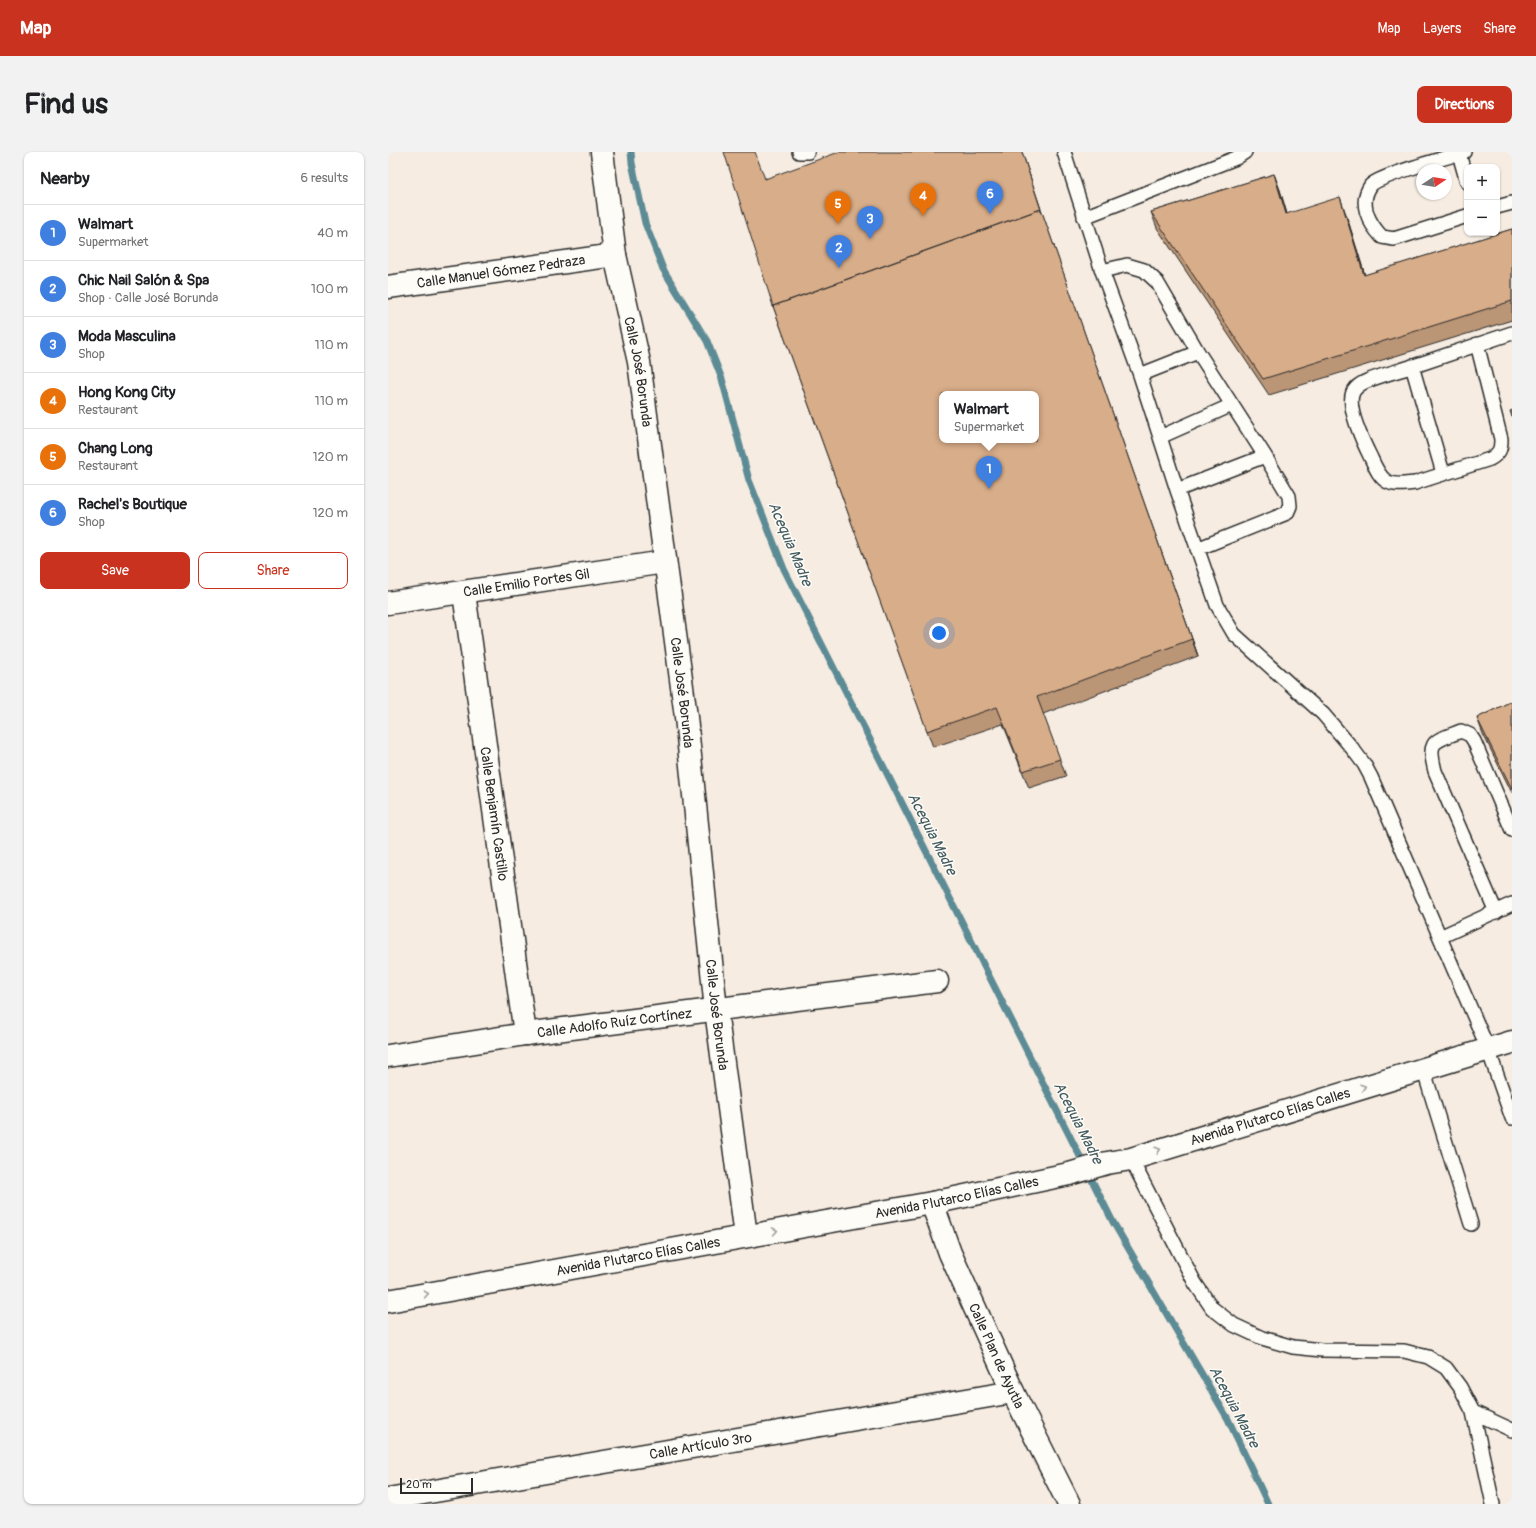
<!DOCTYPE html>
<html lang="en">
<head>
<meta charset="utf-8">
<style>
  body { margin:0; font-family:Pangolin,sans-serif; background:#f2f2f2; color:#202124 }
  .controls { position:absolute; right:12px; top:12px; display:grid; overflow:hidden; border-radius:8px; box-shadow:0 1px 3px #0004 }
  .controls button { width:36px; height:36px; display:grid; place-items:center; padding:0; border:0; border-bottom:1px solid #e0e0e0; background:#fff; color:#202124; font:20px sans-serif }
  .compass { position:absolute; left:1028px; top:12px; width:36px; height:36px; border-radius:50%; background:#fff; box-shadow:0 1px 3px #0004; rotate:78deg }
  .scale { position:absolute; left:12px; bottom:10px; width:73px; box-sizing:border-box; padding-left:4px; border:2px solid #2b2b2b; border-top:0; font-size:11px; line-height:14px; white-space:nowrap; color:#2b2b2b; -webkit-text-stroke:3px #fdfcf7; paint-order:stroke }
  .you { position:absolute; left:551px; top:481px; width:14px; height:14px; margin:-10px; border:3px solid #fff; border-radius:50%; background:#1a73e8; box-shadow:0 0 0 6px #1a73e833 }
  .badge { display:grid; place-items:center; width:26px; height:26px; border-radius:50%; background:#c8321e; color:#fff; font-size:13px; font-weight:700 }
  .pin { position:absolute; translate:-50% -33px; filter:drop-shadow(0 1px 2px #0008) }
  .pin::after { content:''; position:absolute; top:21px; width:14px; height:12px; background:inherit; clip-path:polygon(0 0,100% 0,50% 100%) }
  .popup { position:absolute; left:551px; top:239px; width:100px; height:52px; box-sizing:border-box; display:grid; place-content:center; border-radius:8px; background:#fff; filter:drop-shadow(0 1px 3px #0005); font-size:13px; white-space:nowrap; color:#757577 }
  .popup b { font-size:15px; color:#202124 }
  .popup::after { content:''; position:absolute; left:50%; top:100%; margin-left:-8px; border:8px solid transparent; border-top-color:#fff }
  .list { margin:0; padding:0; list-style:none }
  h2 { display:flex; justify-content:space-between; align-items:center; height:52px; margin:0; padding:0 16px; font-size:17px }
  h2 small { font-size:13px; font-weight:400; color:#757577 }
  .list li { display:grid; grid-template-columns:26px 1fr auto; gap:12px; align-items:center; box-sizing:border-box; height:56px; padding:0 16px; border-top:1px solid #e0e0e0 }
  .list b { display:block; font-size:15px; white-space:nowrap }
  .list p { margin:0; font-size:13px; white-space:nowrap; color:#757577 }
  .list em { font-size:13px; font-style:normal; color:#757577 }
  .actions { display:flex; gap:8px; padding:12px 16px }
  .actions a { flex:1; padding:9px 0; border:1px solid #c8321e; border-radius:8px; text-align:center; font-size:14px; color:#c8321e }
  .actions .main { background:#c8321e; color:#fff }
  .map { position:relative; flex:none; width:1124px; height:1352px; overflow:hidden; border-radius:8px }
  header { display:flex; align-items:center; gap:24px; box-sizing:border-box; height:56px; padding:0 20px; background:#c8321e; color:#fff }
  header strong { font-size:19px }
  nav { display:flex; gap:22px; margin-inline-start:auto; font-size:14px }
  .intro { display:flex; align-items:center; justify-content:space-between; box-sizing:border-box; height:96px; padding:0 24px }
  h1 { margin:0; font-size:28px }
  .button { padding:10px 18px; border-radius:8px; background:#c8321e; color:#fff; font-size:14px; font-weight:700 }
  main { display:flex; gap:24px; padding:0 24px }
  aside { flex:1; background:#fff; border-radius:8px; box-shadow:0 1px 3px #0004 }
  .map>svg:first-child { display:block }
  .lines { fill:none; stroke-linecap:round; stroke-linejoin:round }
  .stream { stroke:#5c8b95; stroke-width:7 }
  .service-casing { stroke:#2b2b2b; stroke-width:16 }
  .minor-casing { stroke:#2b2b2b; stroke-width:25 }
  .primary-casing { stroke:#2b2b2b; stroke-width:25 }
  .service { stroke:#fdfcf7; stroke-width:13 }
  .minor { stroke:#fdfcf7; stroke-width:22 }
  .primary { stroke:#fdfcf7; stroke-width:22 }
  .wall { fill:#ba9576; stroke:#2b2b2b }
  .shaded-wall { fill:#977960; stroke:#2b2b2b }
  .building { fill:#d8ad89; stroke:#2b2b2b; fill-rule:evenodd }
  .oneway { stroke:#9e9e9b }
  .labels { text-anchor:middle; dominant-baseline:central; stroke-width:3; stroke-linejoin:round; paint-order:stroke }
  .street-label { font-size:14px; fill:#2b2b2b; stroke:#fdfcf7 }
  .water-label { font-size:15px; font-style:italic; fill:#445b60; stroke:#fdfcf7 }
</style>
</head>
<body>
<header>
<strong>Map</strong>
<nav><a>Map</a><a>Layers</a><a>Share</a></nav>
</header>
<div class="intro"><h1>Find us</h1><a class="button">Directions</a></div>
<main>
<aside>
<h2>Nearby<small>6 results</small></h2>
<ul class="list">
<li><span class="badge" style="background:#3f7fe0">1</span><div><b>Walmart</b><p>Supermarket</p></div><em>40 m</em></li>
<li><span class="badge" style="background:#3f7fe0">2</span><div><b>Chic Nail Salón &amp; Spa</b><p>Shop · Calle José Borunda</p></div><em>100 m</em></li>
<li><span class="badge" style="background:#3f7fe0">3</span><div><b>Moda Masculina</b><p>Shop</p></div><em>110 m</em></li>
<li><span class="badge" style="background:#e8710a">4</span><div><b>Hong Kong City</b><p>Restaurant</p></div><em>110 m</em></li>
<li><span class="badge" style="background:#e8710a">5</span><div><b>Chang Long</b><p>Restaurant</p></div><em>120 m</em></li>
<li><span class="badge" style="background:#3f7fe0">6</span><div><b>Rachel's Boutique</b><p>Shop</p></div><em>120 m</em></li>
</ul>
<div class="actions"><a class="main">Save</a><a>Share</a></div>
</aside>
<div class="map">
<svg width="1124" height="1352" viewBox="0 0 1124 1352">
  <rect width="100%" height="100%" fill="#f6ece1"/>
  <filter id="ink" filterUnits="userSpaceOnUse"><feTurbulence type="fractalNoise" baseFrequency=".025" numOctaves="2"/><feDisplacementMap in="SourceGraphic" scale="8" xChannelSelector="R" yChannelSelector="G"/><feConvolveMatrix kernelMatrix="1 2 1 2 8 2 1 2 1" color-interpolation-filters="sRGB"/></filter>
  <g filter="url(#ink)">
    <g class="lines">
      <!-- stream -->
      <path class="stream" d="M 243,0 L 244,11 L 257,71 L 275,117 L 319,189 L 334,227 L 361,328 L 396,417 L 725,1070 L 840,1267 L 880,1352"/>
      <defs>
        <path id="service" d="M 411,0 L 420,0
          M 676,0 L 714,119 L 752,223 L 789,338 L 829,453 L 846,482 L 935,562 L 964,596 L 976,612 L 983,625 L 1100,897 L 1124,966
          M 1076,0 C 1060,5 991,24 983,33 C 970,51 981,71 994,85 L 1006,87 L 1079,64
          M 1071,2 L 1079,30
          M 1109,55 L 1124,51
          M 696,65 L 848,6 L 857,0
          M 714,119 L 739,113 L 756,118 L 769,130 L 810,200 L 877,304 L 901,344 L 902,354 L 899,361 L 809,397
          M 1089,192 L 1113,287 C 1113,297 1112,301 1102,307 L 1027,331 C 999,335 994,331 983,306 C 976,292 958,255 965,240 C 968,235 974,231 979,229 C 994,223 1010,219 1026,214 C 1058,203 1091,192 1124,181
          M 1024,214 L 1055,321
          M 752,223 L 810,200
          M 772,285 L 844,253
          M 789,338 L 877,304
          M 1108,760 L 1047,619 C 1039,587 1046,590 1073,579 L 1082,583 L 1086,589 L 1124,678
          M 1052,785 L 1124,752
          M 1035,916 L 1083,1072
          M 743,1007 L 807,1131 L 824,1156 L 846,1173 L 874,1186 L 905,1195 L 934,1198 L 1016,1199 L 1040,1205 L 1058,1216 L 1072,1235 L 1085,1260 L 1105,1352
          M 1085,1260 L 1124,1278"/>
        <g id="minor">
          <path id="s1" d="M 214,0 L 227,103 L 251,210 L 298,565 L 328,858 L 358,1084"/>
          <path id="s2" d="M 0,135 L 227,103"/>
          <path id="s3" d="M 76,441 L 137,882"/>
          <path id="s4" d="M 0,451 L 277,410"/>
          <path id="s5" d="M 0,904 L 137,882 L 549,829"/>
          <path id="s6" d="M 544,1051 L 562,1101 L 625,1240 L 681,1352"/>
          <path id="s7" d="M 0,1347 L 625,1240"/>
        </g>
        <g id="primary">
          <path id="s8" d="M 0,1149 L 544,1051 L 681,1022 L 719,1011 L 743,1007 L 1124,890"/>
        </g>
      </defs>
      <!-- service casing -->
      <use href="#service" class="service-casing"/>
      <!-- minor casing -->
      <use href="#minor" class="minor-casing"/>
      <!-- primary casing -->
      <use href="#primary" class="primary-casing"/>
      <!-- service -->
      <use href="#service" class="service"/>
      <!-- minor -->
      <use href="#minor" class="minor"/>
      <!-- primary -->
      <use href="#primary" class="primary"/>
    </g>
    <!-- wall -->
    <path class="wall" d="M 886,22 L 892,38 L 899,62 L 958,62 L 977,123 L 1124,77 L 1124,168 L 881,243 L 769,76 L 763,60 Z
      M 377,26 L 658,73 L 810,504 L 655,562 L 678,624 L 641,636 L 615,572 L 545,595 L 385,154 Z
      M 1124,549 L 1124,641 L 1095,582 L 1089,566 Z"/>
    <!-- shaded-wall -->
    <path class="shaded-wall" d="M 634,0 L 658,73 L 810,504 L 654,60 Z
      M 886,22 L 892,38 L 904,79 L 898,62 Z
      M 952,45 L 958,62 L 982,140 L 976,123 Z"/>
    <!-- building -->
    <path class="building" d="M 336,0 L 367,0 L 377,27 L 451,0 L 634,0 L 654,61 L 653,57 L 385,154 Z
      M 886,22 L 898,62 L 952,45 L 976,123 L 1124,77 L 1124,149 L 875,227 L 763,60 Z
      M 653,57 L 804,487 L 649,545 L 672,607 L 635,619 L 609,555 L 539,579 L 385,154 ZM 554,242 L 648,242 L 648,288 L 554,288 Z
      M 1124,258 L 1124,265 L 1122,259 Z
      M 1124,549 L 1124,637 L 1089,566 Z"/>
    <!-- one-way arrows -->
    <defs><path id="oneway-chevron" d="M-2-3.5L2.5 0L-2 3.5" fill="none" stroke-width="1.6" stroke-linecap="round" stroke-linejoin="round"/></defs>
    <g class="oneway">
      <use href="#oneway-chevron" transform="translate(975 935) rotate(-17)"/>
      <use href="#oneway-chevron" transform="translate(770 998) rotate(-17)"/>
      <use href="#oneway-chevron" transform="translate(387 1079) rotate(-10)"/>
      <use href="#oneway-chevron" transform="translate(38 1142) rotate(-10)"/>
    </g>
  </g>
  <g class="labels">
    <!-- street labels -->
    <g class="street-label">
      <text stroke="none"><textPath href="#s2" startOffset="114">Calle Manuel Gómez Pedraza</textPath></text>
      <text stroke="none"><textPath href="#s1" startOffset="223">Calle José Borunda</textPath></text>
      <text stroke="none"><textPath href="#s4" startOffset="140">Calle Emilio Portes Gil</textPath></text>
      <text stroke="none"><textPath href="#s1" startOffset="547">Calle José Borunda</textPath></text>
      <text stroke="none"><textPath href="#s3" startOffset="223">Calle Benjamín Castillo</textPath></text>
      <text stroke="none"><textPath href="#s1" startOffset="871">Calle José Borunda</textPath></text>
      <text stroke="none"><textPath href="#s5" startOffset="229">Calle Adolfo Ruíz Cortínez</textPath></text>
      <text stroke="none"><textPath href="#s8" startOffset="902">Avenida Plutarco Elías Calles</textPath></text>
      <text stroke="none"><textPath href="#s8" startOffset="578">Avenida Plutarco Elías Calles</textPath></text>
      <text stroke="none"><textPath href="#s8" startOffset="254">Avenida Plutarco Elías Calles</textPath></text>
      <text stroke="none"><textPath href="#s6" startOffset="166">Calle Plan de Ayutla</textPath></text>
      <text stroke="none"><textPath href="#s7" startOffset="317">Calle Artículo 3ro</textPath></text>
    </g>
    <!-- water labels -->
    <g class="water-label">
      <text transform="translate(402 392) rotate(67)">Acequia Madre</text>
      <text transform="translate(544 682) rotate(63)">Acequia Madre</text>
      <text transform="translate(690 971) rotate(63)">Acequia Madre</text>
      <text transform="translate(846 1255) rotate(62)">Acequia Madre</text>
    </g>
  </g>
</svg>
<div class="controls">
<button>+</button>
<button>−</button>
</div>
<svg class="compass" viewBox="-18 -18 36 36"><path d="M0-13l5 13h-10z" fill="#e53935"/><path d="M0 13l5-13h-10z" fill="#757577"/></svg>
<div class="scale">20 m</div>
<div class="you"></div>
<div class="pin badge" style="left:601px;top:337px;background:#3f7fe0">1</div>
<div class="popup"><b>Walmart</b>Supermarket</div>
<div class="pin badge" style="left:451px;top:116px;background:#3f7fe0">2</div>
<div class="pin badge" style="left:482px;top:87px;background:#3f7fe0">3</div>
<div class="pin badge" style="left:535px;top:64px;background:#e8710a">4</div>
<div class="pin badge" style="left:450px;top:72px;background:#e8710a">5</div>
<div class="pin badge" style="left:602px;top:62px;background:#3f7fe0">6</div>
</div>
</main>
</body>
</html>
